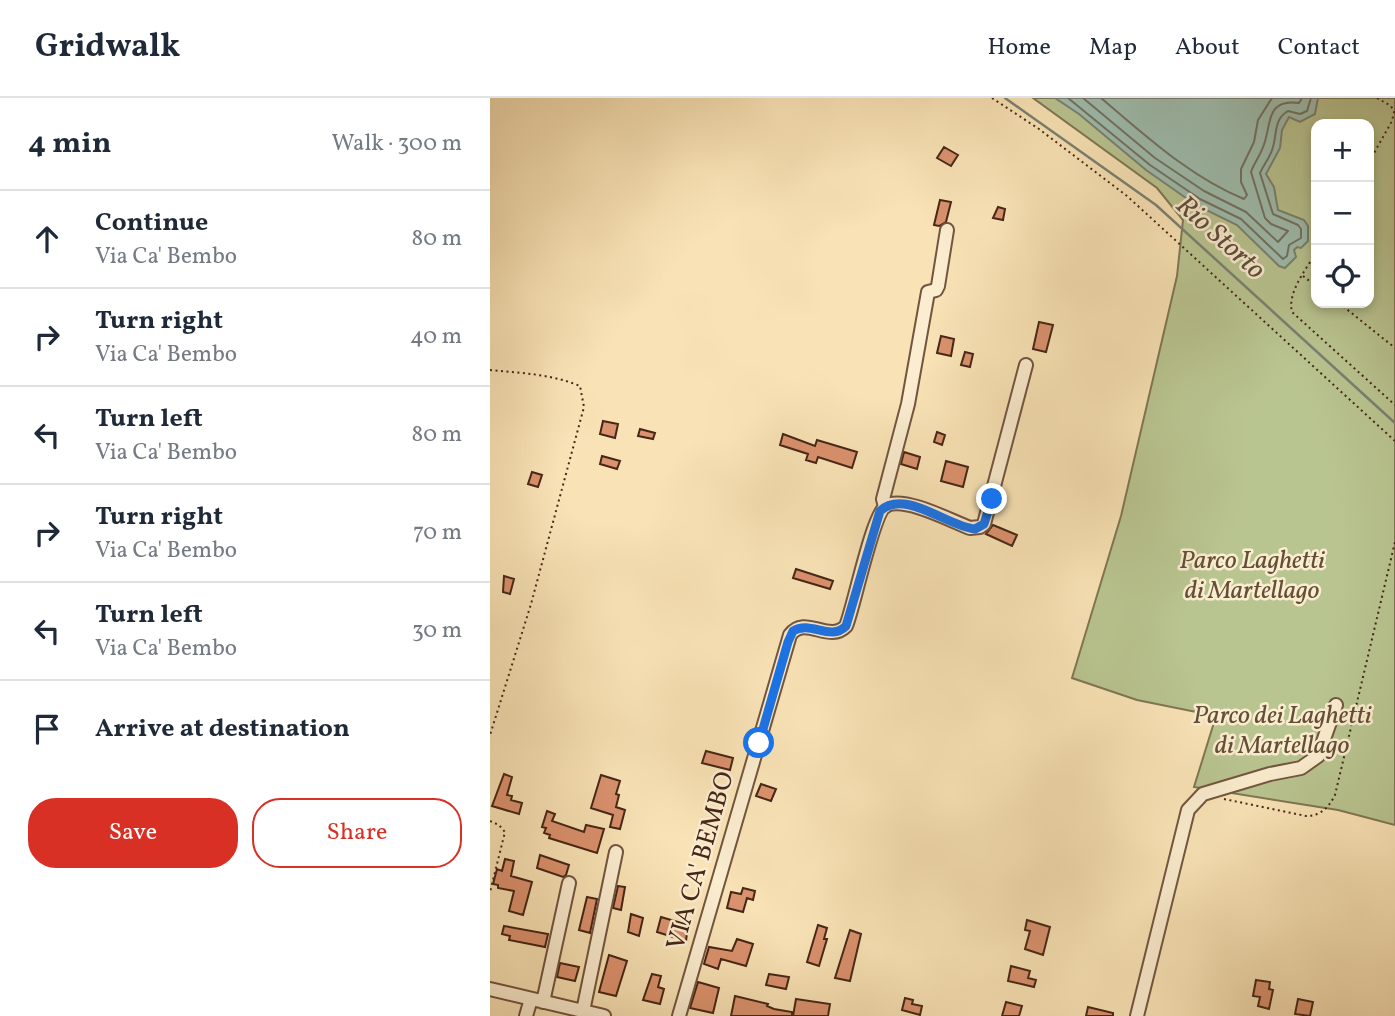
<!DOCTYPE html>
<html lang="en">
<head>
<meta charset="utf-8">
<style>
  body { margin:0; font-family:Vollkorn,serif; background:#f2f2f3; color:#1f2937 }
  .controls { position:absolute; right:21px; top:21px; display:grid; overflow:hidden; border-radius:14px; box-shadow:0 4px 10px #0003 }
  .controls button { width:63px; height:63px; display:grid; place-items:center; padding:0; border:0; border-bottom:2px solid #e0e1e3; background:#fff; color:#1f2937; font:35px sans-serif }
  .stop { position:absolute; width:21px; height:21px; margin:-16px; border:5px solid #1a73e8; border-radius:50%; background:#fff }
  .stop.end { background:#1a73e8; border-color:#fff; box-shadow:0 2px 7px #0008 }
  .list { margin:0; padding:0; list-style:none }
  h2 { display:flex; justify-content:space-between; align-items:center; height:91px; margin:0; padding:0 28px; font-size:30px }
  h2 small { font-size:23px; font-weight:400; color:#747a83 }
  .list li { display:grid; grid-template-columns:46px 1fr auto; gap:21px; align-items:center; box-sizing:border-box; height:98px; padding:0 28px; border-top:2px solid #e0e1e3 }
  .list b { display:block; font-size:26px; white-space:nowrap }
  .list p { margin:0; font-size:23px; white-space:nowrap; color:#747a83 }
  .list em { font-size:23px; font-style:normal; color:#747a83 }
  .actions { display:flex; gap:14px; padding:21px 28px }
  .actions a { flex:1; padding:16px 0; border:2px solid #d93025; border-radius:28px; text-align:center; font-size:24px; color:#d93025 }
  .actions .main { background:#d93025; color:#fff }
  .icon { flex:none; width:38px; height:38px; fill:none; stroke:currentColor; stroke-width:2; stroke-linecap:round; stroke-linejoin:round }
  .map { position:relative; flex:none; width:905px; height:918px; overflow:hidden }
  header { display:flex; align-items:center; gap:42px; box-sizing:border-box; height:98px; padding:0 35px; background:#fff; border-bottom:2px solid #e0e1e3 }
  header strong { font-size:33px }
  nav { display:flex; gap:38px; margin-inline-start:auto; font-size:24px }
  main { display:flex }
  aside { flex:1; background:#fff }
  .map>svg:first-child { display:block }
  .green { fill:#b9c591; stroke:#807654; stroke-width:2; fill-rule:evenodd }
  .water { fill:#9ebeaf; stroke:#7b8172; stroke-width:2 }
  .lines { fill:none; stroke-linecap:round; stroke-linejoin:round }
  .shore { stroke:#727263; stroke-width:2 }
  .stream { stroke:#7b8172; stroke-width:2.5 }
  .building { fill:#db926e; stroke:#462617; stroke-width:2 }
  .minor-casing { stroke:#73553f; stroke-width:16 }
  .path { stroke:#462617; stroke-width:2; stroke-dasharray:2 3.5; stroke-linecap:butt }
  .minor { stroke:#fbedd0; stroke-width:12 }
  .route { stroke:#1a73e8; stroke-width:9 }
  .labels { text-anchor:middle; dominant-baseline:central; stroke-width:5; stroke-linejoin:round; paint-order:stroke }
  .park-label { font-size:26px; font-style:italic; fill:#634e36; stroke:#fbedd0 }
  .street-label { font-size:26px; fill:#462617; stroke:#fbedd0 }
  .water-label { font-size:28px; font-style:italic; fill:#5c4c3d; stroke:#fbedd0 }
</style>
</head>
<body>
<header>
<strong>Gridwalk</strong>
<nav><a>Home</a><a>Map</a><a>About</a><a>Contact</a></nav>
</header>
<main>
<aside>
<h2>4 min<small>Walk · 300 m</small></h2>
<ul class="list">
<li><svg class="icon" aria-label="ahead" viewBox="0 0 24 24"><path d="M12 20V5M6 11l6-6 6 6"/></svg><div><b>Continue</b><p>Via Ca' Bembo</p></div><em>80 m</em></li>
<li><svg class="icon" aria-label="right" viewBox="0 0 24 24"><path d="M7 20v-9h11M14 6l5 5-5 5"/></svg><div><b>Turn right</b><p>Via Ca' Bembo</p></div><em>40 m</em></li>
<li><svg class="icon" aria-label="left" viewBox="0 0 24 24"><path d="M17 20v-9H6M10 6l-5 5 5 5"/></svg><div><b>Turn left</b><p>Via Ca' Bembo</p></div><em>80 m</em></li>
<li><svg class="icon" aria-label="right" viewBox="0 0 24 24"><path d="M7 20v-9h11M14 6l5 5-5 5"/></svg><div><b>Turn right</b><p>Via Ca' Bembo</p></div><em>70 m</em></li>
<li><svg class="icon" aria-label="left" viewBox="0 0 24 24"><path d="M17 20v-9H6M10 6l-5 5 5 5"/></svg><div><b>Turn left</b><p>Via Ca' Bembo</p></div><em>30 m</em></li>
<li><svg class="icon" aria-label="arrive" viewBox="0 0 24 24"><path d="M6 21V4h12l-3 4 3 4H6"/></svg><div><b>Arrive at destination</b></div></li>
</ul>
<div class="actions"><a class="main">Save</a><a>Share</a></div>
</aside>
<div class="map">
<svg width="905" height="918" viewBox="0 0 905 918">
  <rect width="100%" height="100%" fill="#f9e3b6"/>
  <filter id="stains"><feTurbulence type="fractalNoise" baseFrequency=".00286" numOctaves="4"/><feColorMatrix values="0 0 0 0 .2 0 0 0 0 .09 0 0 0 0 .02 0 0 0 .5 -.17"/></filter>
  <radialGradient id="worn" r=".72"><stop offset=".6" stop-color="#630" stop-opacity="0"/><stop offset="1" stop-color="#630" stop-opacity=".3"/></radialGradient>
  <!-- green -->
  <path class="green" d="M 543,0 L 905,0 L 905,727 L 848,712 L 704,689 L 726,618 L 647,602 L 582,580 L 631,418 L 687,178 L 693,122 L 667,90 ZM 826,26 L 879,26 L 879,205 L 826,205 Z"/>
  <!-- water -->
  <path class="water" d="M 565,0 L 828,0 L 825,16 L 810,24 L 799,19 L 792,32 L 790,50 L 776,76 L 784,89 L 788,112 L 814,122 L 818,128 L 818,143 L 811,150 L 807,149 L 804,152 L 806,159 L 795,170 L 789,168 L 747,127 L 706,107 L 656,72 L 589,16 Z"/>
  <g class="lines">
    <!-- shore -->
    <path class="shore" d="M 578,0 L 660,67 L 710,101 L 751,121 L 793,161 L 797,158 L 799,147 L 811,140 L 811,131 L 808,127 L 783,116 L 770,75 C 774,66 781,58 783,49 C 787,35 784,21 798,13 L 810,16 L 817,13 L 821,0
      M 593,0 L 665,60 L 714,93 L 756,114 L 788,144 L 798,133 L 781,126 L 775,120 L 761,74 C 764,65 770,58 773,49 C 782,29 774,0 809,5 L 812,0
      M 611,0 C 655,37 700,79 754,101 L 757,97 L 751,84 L 751,71 L 764,44 L 768,22 L 782,0"/>
    <!-- stream -->
    <path class="stream" d="M 515,0 L 666,107 L 905,325"/>
  </g>
  <!-- building -->
  <path class="building" d="M 454,49 L 468,57 L 461,68 L 447,60 Z
    M 450,102 L 461,104 L 456,124 L 449,128 L 444,127 Z
    M 508,109 L 515,111 L 513,122 L 503,120 Z
    M 549,224 L 563,227 L 556,254 L 543,251 Z
    M 451,238 L 464,241 L 461,258 L 447,255 Z
    M 475,254 L 483,256 L 480,269 L 471,267 Z
    M 113,323 L 128,326 L 125,340 L 110,336 Z
    M 150,331 L 165,335 L 163,341 L 148,338 Z
    M 447,334 L 455,337 L 452,347 L 444,344 Z
    M 293,336 L 325,348 L 327,342 L 367,354 L 362,370 L 328,359 L 326,365 L 316,362 L 318,356 L 290,347 Z
    M 414,354 L 430,359 L 427,371 L 411,366 Z
    M 112,358 L 130,363 L 127,371 L 110,366 Z
    M 456,363 L 478,369 L 473,389 L 451,383 Z
    M 42,374 L 52,377 L 48,389 L 38,386 Z
    M 503,427 L 527,437 L 522,448 L 496,436 Z
    M 306,471 L 343,483 L 340,491 L 303,480 Z
    M 14,478 L 24,481 L 20,496 L 13,494 Z
    M 216,653 L 243,660 L 240,672 L 212,665 Z
    M 14,676 L 22,679 L 17,697 L 22,698 L 21,702 L 32,705 L 29,716 L 2,708 Z
    M 111,677 L 130,683 L 126,696 L 129,697 L 126,709 L 135,712 L 130,731 L 120,729 L 123,717 L 101,710 Z
    M 271,686 L 286,691 L 281,703 L 266,698 Z
    M 57,713 L 65,716 L 62,723 L 94,734 L 96,727 L 114,731 L 107,755 L 59,740 L 60,737 L 54,735 L 56,730 L 52,729 Z
    M 50,757 L 79,767 L 76,777 L 73,779 L 47,770 Z
    M 15,761 L 24,763 L 21,778 L 42,784 L 33,817 L 19,813 L 24,793 L 8,790 L 8,787 L 3,786 L 7,771 L 12,773 Z
    M 128,788 L 135,789 L 131,812 L 123,810 Z
    M 253,790 L 265,793 L 263,802 L 257,800 L 253,814 L 237,810 L 241,794 L 251,796 Z
    M 97,799 L 107,801 L 100,835 L 89,832 Z
    M 141,816 L 153,820 L 149,838 L 138,834 Z
    M 171,819 L 198,827 L 196,843 L 167,834 Z
    M 537,822 L 560,829 L 553,857 L 535,851 L 540,833 L 535,832 Z
    M 328,827 L 337,830 L 334,841 L 337,841 L 329,868 L 317,864 Z
    M 14,828 L 58,836 L 55,849 L 19,842 L 20,838 L 12,836 Z
    M 360,832 L 371,836 L 360,883 L 345,880 Z
    M 247,841 L 263,846 L 256,868 L 231,861 L 228,871 L 214,866 L 219,849 L 242,853 Z
    M 119,857 L 137,863 L 126,898 L 109,894 Z
    M 70,865 L 89,869 L 85,883 L 67,879 Z
    M 521,868 L 540,873 L 538,880 L 546,882 L 544,889 L 518,883 Z
    M 162,876 L 171,878 L 168,889 L 174,891 L 170,906 L 153,902 Z
    M 279,876 L 299,879 L 296,891 L 276,887 Z
    M 766,882 L 780,884 L 779,891 L 783,892 L 779,911 L 768,908 L 770,899 L 763,898 Z
    M 208,884 L 229,890 L 223,915 L 200,910 Z
    M 245,898 L 278,906 L 277,908 L 284,911 L 302,914 L 302,918 L 241,918 Z
    M 415,900 L 423,902 L 422,906 L 432,908 L 430,917 L 412,912 Z
    M 306,901 L 340,906 L 338,918 L 303,918 Z
    M 808,901 L 823,904 L 820,918 L 805,916 Z
    M 516,904 L 532,908 L 529,918 L 512,918 Z
    M 598,909 L 623,915 L 623,918 L 596,918 Z"/>
  <g class="lines">
    <defs>
      <path id="minor" d="M 395,409 L 393,401 L 418,306 L 438,194 L 446,192 L 448,188 L 457,132
        M 0,891 L 114,918
        M 53,904 L 79,785
        M 93,913 L 126,754
        M 36,918 L 41,901
        M 189,918 L 300,537 C 315,516 339,546 356,528 C 364,509 383,413 397,407 C 417,399 461,423 480,430 L 490,429 L 494,426 L 536,267
        M 647,918 L 698,712 L 713,696 L 780,676 L 811,670 L 828,658 L 846,607"/>
    </defs>
    <!-- minor casing -->
    <use href="#minor" class="minor-casing"/>
    <!-- path -->
    <path class="path" d="M 502,0 L 549,31 L 637,98 L 905,343
      M 879,64 L 902,23 L 904,14 L 901,8 L 887,0
      M 826,155 C 816,171 797,195 802,214 L 905,307
      M 813,178 L 826,188
      M 849,205 L 905,250
      M 0,272 C 31,275 61,276 90,288 L 94,309 L 41,506 L 0,637
      M 734,701 L 816,718 C 831,718 839,709 845,697 L 905,444
      M 0,723 L 9,727 L 15,734 L 0,794"/>
    <!-- minor -->
    <use href="#minor" class="minor"/>
  </g>
  <g class="lines">
    <!-- route -->
    <path class="route" d="M 269,645 L 298,544 L 303,533 C 321,522 340,544 356,528 L 390,413 C 415,390 458,429 485,431 L 494,426 L 502,401"/>
  </g>
  <g class="labels">
    <!-- park labels -->
    <g class="park-label">
      <text x="762" y="463">Parco Laghetti<tspan x="762" dy="30">di Martellago</tspan></text>
      <text x="792" y="618">Parco dei Laghetti<tspan x="792" dy="30">di Martellago</tspan></text>
    </g>
    <!-- street labels -->
    <g class="street-label">
      <text transform="translate(211 763) rotate(-74)">VIA CA' BEMBO</text>
    </g>
    <!-- water labels -->
    <g class="water-label">
      <text transform="translate(730 140) rotate(42)">Rio Storto</text>
    </g>
  </g>
  <rect width="100%" height="100%" filter="url(#stains)"/>
  <rect width="100%" height="100%" fill="url(#worn)"/>
</svg>
<div class="controls">
<button>+</button>
<button>−</button>
<button><svg class="icon" aria-label="locate" viewBox="0 0 24 24"><circle cx="12" cy="12" r="6"/><path d="M12 2v4M12 18v4M2 12h4M18 12h4"/></svg></button>
</div>
<div class="stop" style="left:269px;top:645px"></div>
<div class="stop end" style="left:502px;top:401px"></div>
</div>
</main>
</body>
</html>
